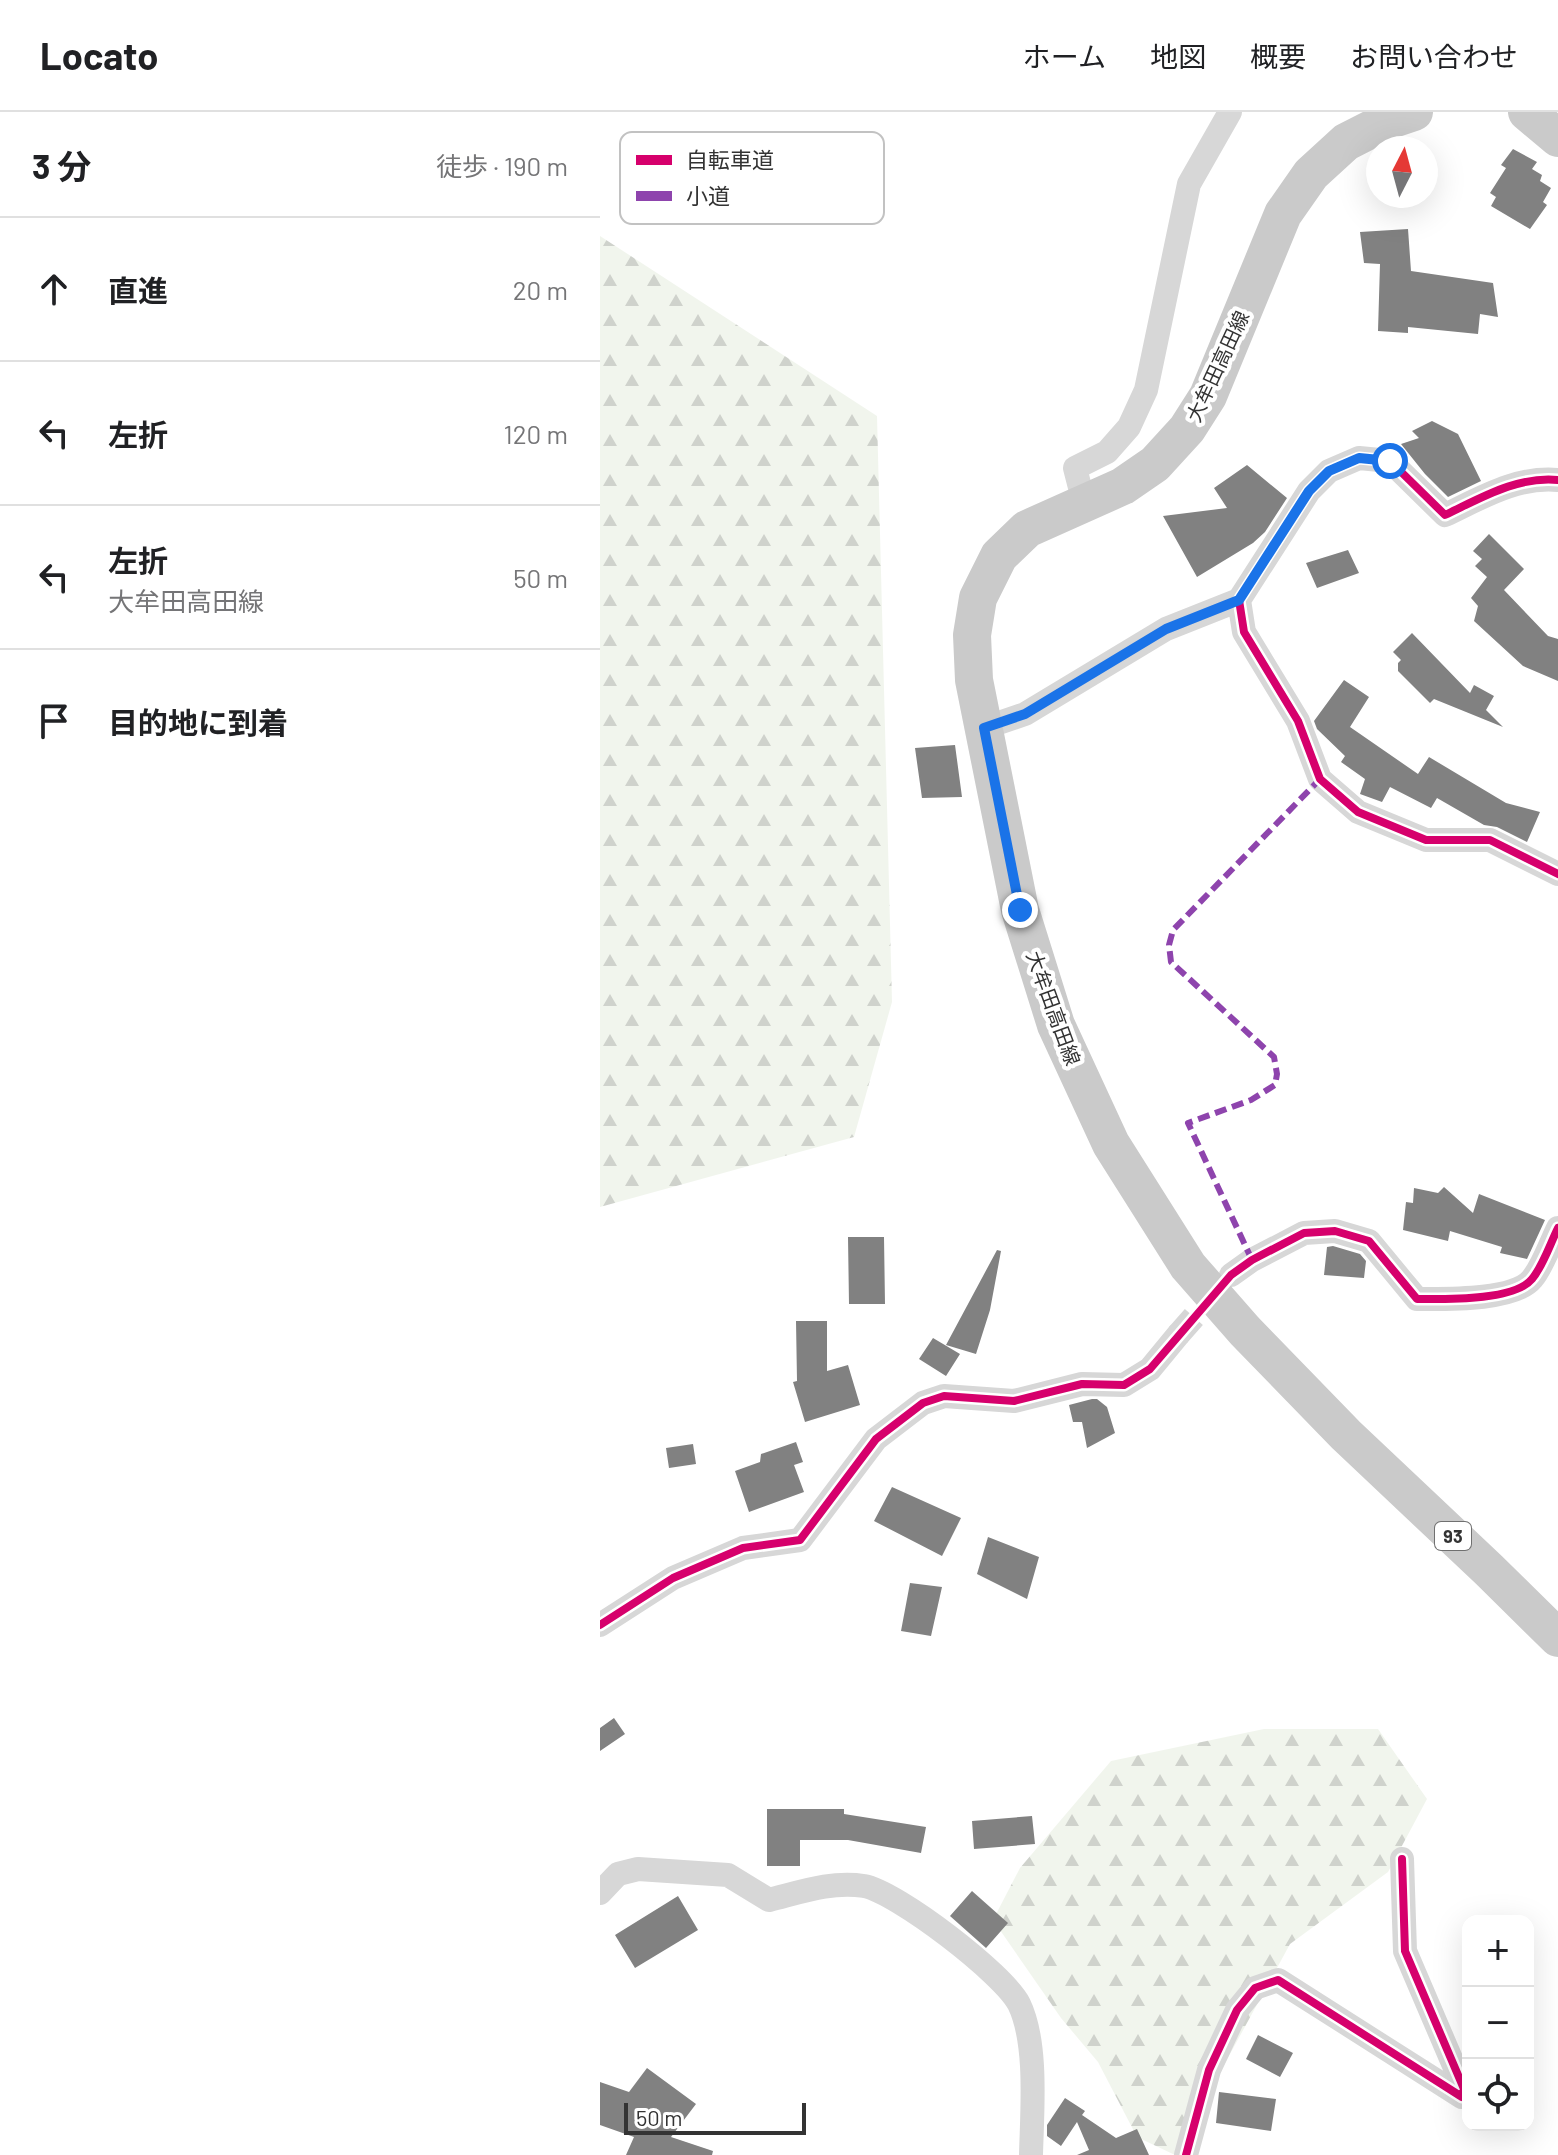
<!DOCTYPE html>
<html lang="ja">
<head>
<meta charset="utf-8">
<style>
  body { margin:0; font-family:Barlow,"Noto Sans JP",sans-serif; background:#f2f2f2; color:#202124 }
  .controls { position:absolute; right:24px; bottom:24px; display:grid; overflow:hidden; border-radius:16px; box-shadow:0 8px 32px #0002 }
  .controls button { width:72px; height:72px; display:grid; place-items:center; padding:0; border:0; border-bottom:2px solid #e0e0e0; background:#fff; color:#202124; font:40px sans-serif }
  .compass { position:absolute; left:766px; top:24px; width:72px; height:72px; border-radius:50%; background:#fff; box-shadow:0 8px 32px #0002; rotate:6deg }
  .scale { position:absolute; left:24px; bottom:20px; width:182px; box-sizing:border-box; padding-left:8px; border:4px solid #333; border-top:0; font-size:22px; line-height:28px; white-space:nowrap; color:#333; -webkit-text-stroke:6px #fff; paint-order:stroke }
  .stop { position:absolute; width:24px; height:24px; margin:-18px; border:6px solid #1a73e8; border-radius:50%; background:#fff }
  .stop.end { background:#1a73e8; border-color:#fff; box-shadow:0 2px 8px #0008 }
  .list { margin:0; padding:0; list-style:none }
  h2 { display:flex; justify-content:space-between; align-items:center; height:104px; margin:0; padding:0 32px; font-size:34px }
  h2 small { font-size:26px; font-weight:400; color:#757577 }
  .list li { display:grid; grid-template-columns:52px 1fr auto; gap:24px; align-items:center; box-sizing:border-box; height:144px; padding:0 32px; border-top:2px solid #e0e0e0 }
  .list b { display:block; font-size:30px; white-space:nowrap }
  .list p { margin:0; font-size:26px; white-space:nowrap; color:#757577 }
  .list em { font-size:26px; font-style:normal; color:#757577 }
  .icon { flex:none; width:44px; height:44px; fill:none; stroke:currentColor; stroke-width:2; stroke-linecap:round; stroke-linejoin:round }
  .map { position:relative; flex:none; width:958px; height:2043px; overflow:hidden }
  header { display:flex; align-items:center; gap:48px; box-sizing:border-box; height:112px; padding:0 40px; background:#fff; border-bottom:2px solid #e0e0e0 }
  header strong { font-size:38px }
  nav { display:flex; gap:44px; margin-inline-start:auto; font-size:28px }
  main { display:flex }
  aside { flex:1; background:#fff }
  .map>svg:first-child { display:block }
  .forest { fill:url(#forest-firs) }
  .building { fill:#818181 }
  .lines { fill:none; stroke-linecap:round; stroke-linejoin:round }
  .street-tunnel { stroke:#d6d6d6; stroke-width:24; stroke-dasharray:24 12; stroke-linecap:butt }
  .street { stroke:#d7d7d7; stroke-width:24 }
  .primary { stroke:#cacaca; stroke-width:38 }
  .quiet { stroke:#8e44ad; stroke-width:6; stroke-dasharray:12 6; stroke-linecap:butt }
  .cycleway-casing { stroke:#fff; stroke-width:13 }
  .cycleway { stroke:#d6006c; stroke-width:8 }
  .route { stroke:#1a73e8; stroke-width:10 }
  .labels { text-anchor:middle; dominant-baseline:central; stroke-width:8; stroke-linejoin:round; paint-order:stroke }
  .shield { fill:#fff; stroke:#707070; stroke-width:2 }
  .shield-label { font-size:18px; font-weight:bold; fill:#333 }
  .street-label { font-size:20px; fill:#333; stroke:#fff }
  .key { fill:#fff; stroke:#c2c2c2; stroke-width:2 }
  .key-label { font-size:22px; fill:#333 }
</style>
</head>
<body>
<header>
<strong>Locato</strong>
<nav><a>ホーム</a><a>地図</a><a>概要</a><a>お問い合わせ</a></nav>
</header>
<main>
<aside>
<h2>3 分<small>徒歩 · 190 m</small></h2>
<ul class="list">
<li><svg class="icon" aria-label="ahead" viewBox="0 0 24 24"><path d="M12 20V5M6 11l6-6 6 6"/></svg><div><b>直進</b></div><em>20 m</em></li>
<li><svg class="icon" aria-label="left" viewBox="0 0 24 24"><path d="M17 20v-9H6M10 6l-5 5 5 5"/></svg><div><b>左折</b></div><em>120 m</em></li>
<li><svg class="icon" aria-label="left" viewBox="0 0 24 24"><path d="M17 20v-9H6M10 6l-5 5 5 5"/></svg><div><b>左折</b><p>大牟田高田線</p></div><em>50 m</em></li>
<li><svg class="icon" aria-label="arrive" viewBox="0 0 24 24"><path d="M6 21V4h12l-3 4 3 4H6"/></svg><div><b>目的地に到着</b></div></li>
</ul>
</aside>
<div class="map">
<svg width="958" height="2043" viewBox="0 0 958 2043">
  <defs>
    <pattern id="forest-firs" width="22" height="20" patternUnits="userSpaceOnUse" patternTransform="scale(2)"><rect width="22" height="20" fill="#f1f5ed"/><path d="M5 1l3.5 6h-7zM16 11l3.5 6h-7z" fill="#cfd2cc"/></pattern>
  </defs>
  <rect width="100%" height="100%" fill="#fff"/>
  <!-- forest -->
  <path class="forest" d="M 0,124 L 277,304 L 292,890 L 254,1025 L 0,1095 Z
    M 664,1617 L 778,1617 L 827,1687 L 788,1760 L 690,1832 L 575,2043 L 537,2025 L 498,1950 L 461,1906 L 393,1808 L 420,1756 L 511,1649 Z"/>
  <!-- building -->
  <path class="building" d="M 913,37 L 937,50 L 932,57 L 942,63 L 940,69 L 951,76 L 943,90 L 947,93 L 930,117 L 891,94 L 896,85 L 890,81 L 906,56 L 901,53 Z
    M 808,117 L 811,159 L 893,171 L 898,205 L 880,202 L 878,222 L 808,215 L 808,221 L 778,219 L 780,152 L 764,151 L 760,120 Z
    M 832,309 L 858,322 L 881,369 L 848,385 L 825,362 L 801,332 L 819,326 L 812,319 Z
    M 647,353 L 687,386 L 665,420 L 653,431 L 597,465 L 563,404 L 627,396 L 614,376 Z
    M 889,422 L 924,457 L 904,478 L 948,524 L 958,527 L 958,569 L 923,554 L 874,509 L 878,494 L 871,486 L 887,465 L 875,454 L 882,447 L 873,439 Z
    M 748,438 L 759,461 L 717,476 L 706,451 Z
    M 812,521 L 870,581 L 874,573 L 894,584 L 886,598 L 903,615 L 834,587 L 830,591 L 798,559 L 798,551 L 801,548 L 793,540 Z
    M 744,568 L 769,585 L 750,615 L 818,662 L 829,645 L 906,691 L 940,700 L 927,730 L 897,715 L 884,713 L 837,686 L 831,696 L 790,675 L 782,690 L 760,682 L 765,667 L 741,650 L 745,644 L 717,617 L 714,609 Z
    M 355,633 L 362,685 L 322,686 L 315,636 Z
    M 844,1075 L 873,1101 L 879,1082 L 945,1108 L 927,1147 L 900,1141 L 902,1135 L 850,1119 L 848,1129 L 803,1118 L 806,1090 L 813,1091 L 814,1076 L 838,1081 Z
    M 248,1125 L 284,1125 L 285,1192 L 249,1192 Z
    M 733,1134 L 760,1142 L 766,1149 L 764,1166 L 724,1163 L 727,1135 Z
    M 397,1138 L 401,1139 L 390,1198 L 376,1242 L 346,1233 Z
    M 196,1209 L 227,1209 L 227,1259 L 248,1253 L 260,1293 L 205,1310 L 193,1270 L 197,1269 Z
    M 333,1226 L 360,1242 L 346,1264 L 319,1247 Z
    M 492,1287 L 497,1287 L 507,1295 L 515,1321 L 487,1336 L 482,1310 L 473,1310 L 469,1293 Z
    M 196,1330 L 203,1350 L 194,1353 L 204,1380 L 149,1400 L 135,1359 L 160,1350 L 161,1342 Z
    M 93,1332 L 96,1352 L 69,1356 L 66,1336 Z
    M 292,1375 L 361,1406 L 342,1444 L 274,1409 Z
    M 388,1425 L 439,1445 L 427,1487 L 377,1462 Z
    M 310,1471 L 342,1475 L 331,1524 L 301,1519 Z
    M 14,1606 L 25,1622 L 0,1639 L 0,1616 Z
    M 167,1697 L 244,1697 L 244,1702 L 326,1715 L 321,1741 L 248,1728 L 200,1728 L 200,1754 L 167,1754 Z
    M 432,1704 L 435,1732 L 374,1737 L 372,1709 Z
    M 372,1779 L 408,1811 L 386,1836 L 350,1804 Z
    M 78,1784 L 98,1818 L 35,1856 L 15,1823 Z
    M 658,1923 L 693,1941 L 680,1965 L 646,1947 Z
    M 47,1956 L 96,1992 L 71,2025 L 113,2039 L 112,2043 L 26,2043 L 34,2025 L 0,2013 L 0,1970 L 29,1980 Z
    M 619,1980 L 676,1987 L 671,2019 L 616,2011 Z
    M 465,1986 L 485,1999 L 482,2003 L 516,2026 L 537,2017 L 549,2043 L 477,2043 L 489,2038 L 477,2010 L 461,2034 L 447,2024 L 447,2013 Z"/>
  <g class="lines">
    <!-- street-tunnel -->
    <path class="street-tunnel" d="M 578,1223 L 622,1173"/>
    <!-- street -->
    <path class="street" d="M 958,368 C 917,364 881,386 845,403 L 790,349 L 759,346 L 729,359 L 709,379 L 639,488 L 644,520 L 698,609 L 720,667 L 758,700 L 826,728 L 890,728 L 958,762
      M 484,391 L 475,356 L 507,340 L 529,315 L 546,278 L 589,72 L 630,0
      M 384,616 L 425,602 L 566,517 L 639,488
      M 631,1163 L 652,1148 L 704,1121 L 735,1119 L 769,1129 L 817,1187 C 845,1187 914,1189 932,1167 C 943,1154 950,1132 958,1116
      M 0,1513 L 73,1466 L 143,1436 L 200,1428 L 276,1327 L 323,1291 L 344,1284 L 414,1289 L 482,1272 L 524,1273 L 550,1257 L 578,1223
      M 0,1781 L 18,1762 L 38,1757 L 128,1763 L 169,1788 C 201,1780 231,1769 264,1774 C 297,1780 404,1862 419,1892 C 438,1931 432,2000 431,2043
      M 586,2043 L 609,1958 L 637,1898 L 655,1876 L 678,1868 L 862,1985 L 864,1977 L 805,1839 L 802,1747"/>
    <!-- primary -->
    <path class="primary" d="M 814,0 L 787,9 L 746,30 L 711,62 L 683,102 L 608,284 L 587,317 L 555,352 L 523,374 L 427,417 L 399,444 L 378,486 L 372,523 L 374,568 L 420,798 L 456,913 L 511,1032 L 588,1154 L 645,1219 L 746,1323 L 889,1458 L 958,1526
      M 927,0 L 958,26"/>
    <!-- quiet -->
    <path class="quiet" d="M 652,1148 L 588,1011 L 651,988 L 675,973 L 677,962 L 674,945 L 571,850 L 569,833 L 573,818 L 720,667"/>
    <defs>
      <path id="cycleway" d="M 958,368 C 917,364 881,386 845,403 L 790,349 L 759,346 L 729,359 L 709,379 L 639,488 L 644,520 L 698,609 L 720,667 L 758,700 L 826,728 L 890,728 L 958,762
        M 0,1513 L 73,1466 L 143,1436 L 200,1428 L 276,1327 L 323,1291 L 344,1284 L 414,1289 L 482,1272 L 524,1273 L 550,1257 L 631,1163 L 652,1148 L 704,1121 L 735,1119 L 769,1129 L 817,1187 C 845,1187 914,1189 932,1167 C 943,1154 950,1132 958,1116
        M 586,2043 L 609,1958 L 637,1898 L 655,1876 L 678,1868 L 862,1985 L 864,1977 L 805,1839 L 802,1747"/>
    </defs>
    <!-- cycleway casing -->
    <use href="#cycleway" class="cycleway-casing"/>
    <!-- cycleway -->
    <use href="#cycleway" class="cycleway"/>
  </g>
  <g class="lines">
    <!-- route -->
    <path class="route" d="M 420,798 L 384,616 L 425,602 L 566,517 L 639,488 L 709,379 L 729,359 L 759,346 L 790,349"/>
  </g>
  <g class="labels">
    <!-- shield labels -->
    <rect class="shield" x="835" y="1410" width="36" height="28" rx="6"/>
    <g class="shield-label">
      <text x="853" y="1424">93</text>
    </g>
    <!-- street labels -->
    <g class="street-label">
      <text transform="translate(617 254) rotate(-65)">大牟田高田線</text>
      <text transform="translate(454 896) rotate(70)">大牟田高田線</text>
    </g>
  </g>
  <!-- legend -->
  <rect x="20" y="20" width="264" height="92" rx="12" class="key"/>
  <rect x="36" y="43" width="36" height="10" fill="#d6006c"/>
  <rect x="36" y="79" width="36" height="10" fill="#8e44ad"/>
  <g class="key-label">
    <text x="86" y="56">自転車道</text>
    <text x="86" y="92">小道</text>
  </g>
</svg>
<div class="controls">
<button>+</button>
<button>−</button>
<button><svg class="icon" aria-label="locate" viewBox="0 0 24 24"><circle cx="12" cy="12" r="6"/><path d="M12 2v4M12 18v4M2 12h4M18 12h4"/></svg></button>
</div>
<svg class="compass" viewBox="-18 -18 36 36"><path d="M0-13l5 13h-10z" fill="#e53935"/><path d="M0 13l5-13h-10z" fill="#757577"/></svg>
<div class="scale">50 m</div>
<div class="stop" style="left:790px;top:349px"></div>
<div class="stop end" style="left:420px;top:798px"></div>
</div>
</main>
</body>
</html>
